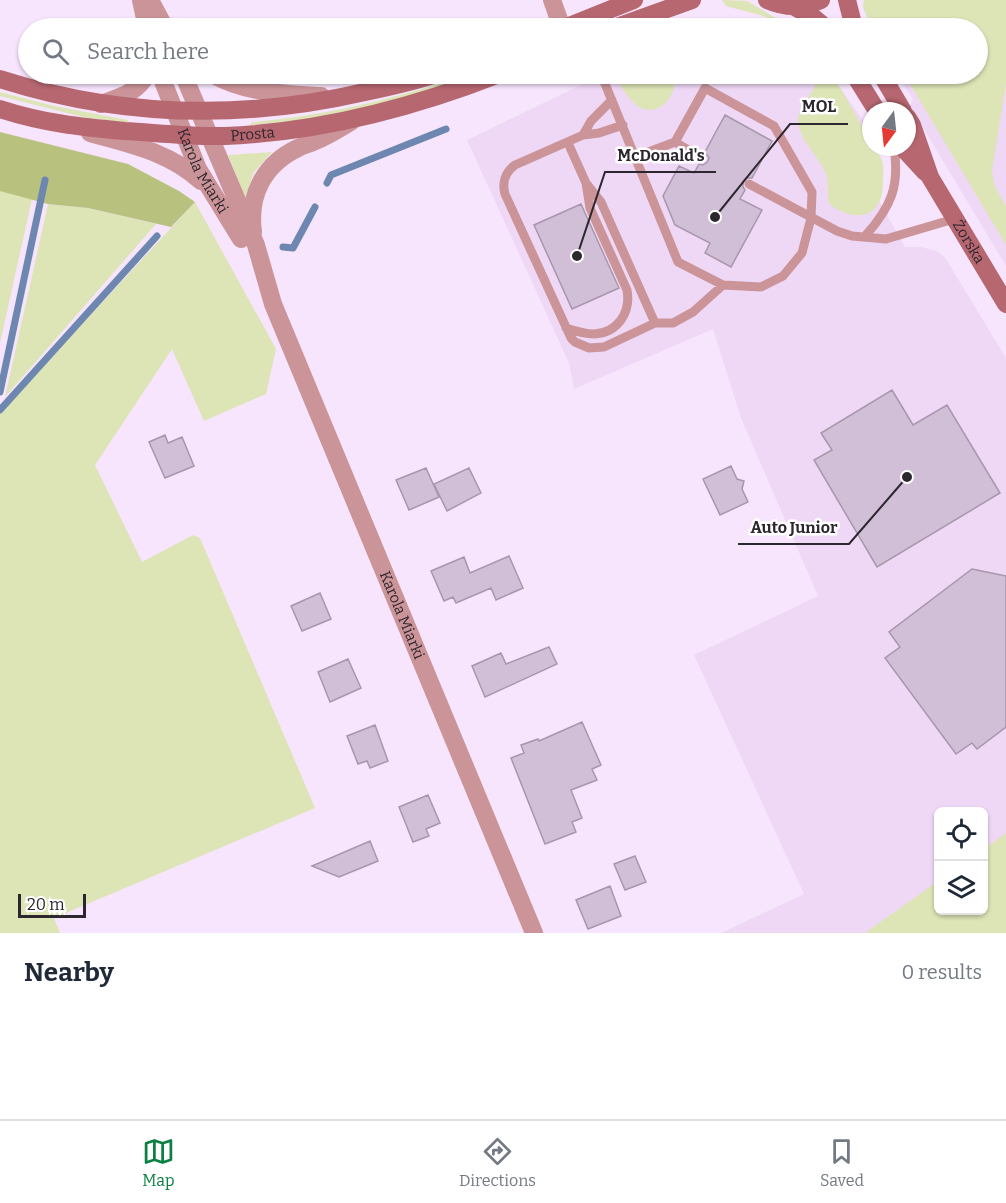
<!DOCTYPE html>
<html lang="en">
<head>
<meta charset="utf-8">
<style>
  body { margin:0; font-family:Bitter,serif; background:#f6f6f7; color:#1f2937 }
  .controls { position:absolute; right:18px; bottom:18px; display:grid; overflow:hidden; border-radius:9px; box-shadow:0 2px 4px #0004 }
  .controls button { width:54px; height:54px; display:grid; place-items:center; padding:0; border:0; border-bottom:2px solid #e0e1e3; background:#fff; color:#1f2937; font:30px sans-serif }
  .compass { position:absolute; left:862px; top:102px; width:54px; height:54px; border-radius:50%; background:#fff; box-shadow:0 2px 4px #0004; rotate:195deg }
  .scale { position:absolute; left:18px; bottom:15px; width:68px; box-sizing:border-box; padding-left:6px; border:3px solid #2c262e; border-top:0; font-size:16px; line-height:21px; white-space:nowrap; color:#2c262e; -webkit-text-stroke:4px #fff; paint-order:stroke }
  .list { margin:0; padding:0; list-style:none }
  h2 { display:flex; justify-content:space-between; align-items:center; height:78px; margin:0; padding:0 24px; font-size:26px }
  h2 small { font-size:20px; font-weight:400; color:#747a83 }
  .icon { flex:none; width:33px; height:33px; fill:none; stroke:currentColor; stroke-width:2; stroke-linecap:round; stroke-linejoin:round }
  .map { position:relative; flex:none; width:1006px; height:933px; overflow:hidden }
  .search { position:absolute; background:#fff; box-shadow:0 2px 4px #0004; left:18px; right:18px; top:18px; height:66px; display:flex; align-items:center; gap:15px; box-sizing:border-box; padding:0 21px; border-radius:33px; color:#747a83; font-size:22px }
  .sheet { height:186px; background:#fff }
  nav { display:flex; justify-content:space-around; align-items:center; box-sizing:border-box; height:84px; border-top:2px solid #e0e1e3; background:#fff; font-size:16px; color:#747a83 }
  nav a { display:grid; justify-items:center; gap:3px }
  nav .on { color:#0b8043 }
  .map>svg:first-child { display:block }
  .built { fill:#efd8f6 }
  .green { fill:#dde4b6 }
  .forest { fill:#b8c17d }
  .lines { fill:none; stroke-linecap:round; stroke-linejoin:round }
  .stream { stroke:#6e87b0; stroke-width:7 }
  .building { fill:#d0bfd6; stroke:#a796ac; stroke-width:1.5 }
  .lane { stroke:#cb9498; stroke-width:9 }
  .street { stroke:#cb9498; stroke-width:18 }
  .secondary { stroke:#b66770; stroke-width:18 }
  .labels { text-anchor:middle; dominant-baseline:central; stroke-width:5; stroke-linejoin:round; paint-order:stroke }
  .street-label { font-size:15px; fill:#2c262e; stroke:#fff }
  .leader { fill:none; stroke:#2c262e; stroke-width:2 }
  .callout-dot { fill:#2c262e; stroke:#fff; stroke-width:2 }
  .callout-label { font-size:16px; text-anchor:middle; font-weight:bold; fill:#2c262e; stroke:#fff; stroke-width:5; stroke-linejoin:round; paint-order:stroke }
</style>
</head>
<body>
<div class="map">
<svg width="1006" height="933" viewBox="0 0 1006 933">
  <rect width="100%" height="100%" fill="#f7e5fd"/>
  <!-- built -->
  <path class="built" d="M 1006,0 L 1006,266 L 910,106 L 913,99 L 897,74 L 978,74 L 978,28 L 871,28 L 868,24 L 892,9 Z
    M 617,74 L 824,74 L 841,89 L 870,130 L 871,147 L 874,147 L 877,197 L 905,247 L 921,247 L 937,251 L 946,259 L 1006,358 L 1006,839 L 984,854 L 984,812 L 938,812 L 938,886 L 869,933 L 721,933 L 804,894 L 694,655 L 818,596 L 741,418 L 713,329 L 574,389 L 569,363 L 467,140 L 591,80 Z"/>
  <!-- green -->
  <path class="green" d="M 722,0 L 747,1 L 774,17 L 804,22 L 814,28 L 794,28 L 760,15 L 726,6 Z
    M 864,0 L 1006,0 L 1006,84 L 992,170 L 994,184 L 1006,207 L 1006,245 L 904,74 L 978,74 L 978,28 L 871,28 L 863,7 Z
    M 697,20 L 714,20 L 753,28 L 670,28 Z
    M 470,74 L 480,74 L 432,91 L 322,119 L 249,125 L 253,122 C 331,115 396,98 470,74 Z
    M 617,74 L 674,74 C 679,91 662,117 641,108 C 635,105 628,97 624,91 C 621,86 617,81 617,74 Z
    M 816,74 L 830,74 L 841,89 L 871,142 L 871,147 L 874,147 C 877,152 882,158 883,164 C 884,168 883,174 883,178 C 885,216 859,225 830,205 C 826,195 829,187 827,178 C 823,159 798,141 798,120 C 798,103 820,90 816,74 Z
    M 0,92 L 54,106 L 128,120 L 129,123 L 83,117 L 0,96 Z
    M 272,152 L 254,172 L 245,198 L 228,155 Z
    M 0,190 L 32,199 L 0,343 Z
    M 195,202 L 276,349 L 266,394 L 204,421 L 172,349 L 95,465 L 142,562 L 193,535 L 200,538 L 315,808 L 54,918 L 60,933 L 0,933 L 0,413 Z
    M 48,204 L 87,208 L 156,224 L 5,397 Z
    M 1006,833 L 1006,933 L 865,933 L 938,881 L 938,910 L 984,910 L 984,849 Z"/>
  <!-- forest -->
  <path class="forest" d="M 0,132 L 128,164 L 179,191 L 195,202 L 171,227 L 88,208 L 48,204 L 0,191 Z"/>
  <g class="lines">
    <!-- stream -->
    <path class="stream" d="M 327,183 L 331,175 L 446,129
      M 283,247 L 293,248 L 315,207
      M 0,392 L 45,180
      M 0,410 L 157,236"/>
  </g>
  <!-- building -->
  <path class="building" d="M 725,115 L 772,141 L 752,178 L 746,178 L 743,181 L 743,187 L 745,190 L 740,199 L 762,210 L 731,267 L 705,253 L 710,243 L 675,225 L 663,196 L 679,166 L 694,173 L 699,164 L 703,165 L 707,162 L 709,158 L 705,152 Z
    M 581,204 L 619,288 L 572,309 L 534,225 Z
    M 892,390 L 913,425 L 947,405 L 1000,493 L 877,567 L 814,460 L 832,450 L 821,433 Z
    M 165,435 L 168,443 L 182,437 L 194,466 L 165,478 L 149,442 Z
    M 731,466 L 737,479 L 744,481 L 742,489 L 748,502 L 720,515 L 703,479 Z
    M 426,468 L 439,497 L 409,510 L 396,480 Z
    M 469,468 L 481,493 L 447,511 L 434,484 Z
    M 509,556 L 523,588 L 496,600 L 491,588 L 456,603 L 453,597 L 444,601 L 431,571 L 464,557 L 470,573 Z
    M 972,569 L 1006,576 L 1006,727 L 977,749 L 972,743 L 956,754 L 885,658 L 900,647 L 889,632 Z
    M 320,593 L 331,619 L 302,631 L 291,606 Z
    M 549,647 L 557,664 L 485,697 L 472,666 L 501,653 L 506,664 Z
    M 348,659 L 361,688 L 330,702 L 318,672 Z
    M 582,722 L 601,765 L 592,769 L 597,780 L 571,790 L 582,818 L 572,822 L 576,832 L 545,844 L 511,758 L 524,753 L 521,745 L 538,739 L 539,741 Z
    M 375,725 L 388,761 L 370,768 L 367,761 L 358,764 L 347,736 Z
    M 428,795 L 440,823 L 426,829 L 429,836 L 413,842 L 399,807 Z
    M 370,841 L 378,861 L 339,877 L 312,866 Z
    M 635,856 L 646,882 L 625,890 L 614,864 Z
    M 610,886 L 621,916 L 588,929 L 576,900 Z"/>
  <g class="lines">
    <!-- lane -->
    <path class="lane" d="M 601,74 L 678,262 L 723,285 L 761,287 L 783,276 L 802,253 L 811,218 L 812,192 L 774,126 L 705,88 L 675,142 L 635,157
      M 623,125 L 599,133 L 583,135 L 515,165 C 505,172 502,183 505,194 L 571,338 L 575,342 L 589,348 L 604,347 L 655,323 L 673,323 L 693,312 L 723,285
      M 583,135 L 591,121 L 612,100
      M 675,142 L 702,158
      M 568,143 L 586,183 L 601,202 L 655,323
      M 749,184 L 837,231 L 852,236 L 886,239 L 954,219
      M 866,235 C 891,207 900,186 894,147
      M 566,328 C 575,331 585,334 594,334 C 618,333 631,312 627,290 L 590,208 L 586,183"/>
    <!-- street -->
    <g class="street">
      <path d="M 141,0 L 147,28"/>
      <path d="M 150,0 L 165,28"/>
      <path d="M 552,0 L 562,28"/>
      <path id="s1" d="M 160,74 L 198,169 L 241,239"/>
      <path id="s2" d="M 183,74 L 256,245 L 273,304 L 534,933"/>
      <path d="M 212,74 C 244,93 285,94 321,96"/>
      <path d="M 101,104 C 120,97 137,93 147,74"/>
      <path d="M 90,133 C 130,144 169,152 201,181"/>
      <path d="M 253,232 C 248,195 264,164 298,148 C 303,145 310,144 315,141 C 328,136 340,128 352,121"/>
    </g>
    <!-- secondary -->
    <g class="secondary">
      <path d="M 767,0 C 785,8 803,8 821,0"/>
      <path d="M 847,0 L 854,28"/>
      <path d="M 793,6 L 814,18 L 826,28"/>
      <path d="M 564,28 L 634,0"/>
      <path d="M 614,28 L 692,0"/>
      <path d="M 854,74 L 877,111"/>
      <path d="M 881,74 L 903,111"/>
      <path d="M 0,79 C 119,117 243,120 365,92 C 389,87 413,82 436,74"/>
      <path id="s3" d="M 0,109 C 43,123 81,127 125,131 C 158,133 192,137 225,136 C 319,132 412,108 499,74"/>
      <path id="s4" d="M 907,117 L 912,125 L 930,177 L 1006,304"/>
      <path d="M 902,147 L 925,172"/>
    </g>
  </g>
  <g class="labels">
    <!-- street labels -->
    <g class="street-label">
      <text stroke="none"><textPath href="#s3" startOffset="255">Prosta</textPath></text>
      <text stroke="none"><textPath href="#s1" startOffset="106">Karola Miarki</textPath></text>
      <text stroke="none"><textPath href="#s4" startOffset="140">Żorska</textPath></text>
      <text stroke="none"><textPath href="#s2" startOffset="584">Karola Miarki</textPath></text>
    </g>
  </g>
  <!-- callouts -->
  <path class="leader" d="M715 217L790 124H848M577 256L605 172H716M907 477L849 544H738"/>
  <g class="callout-dot">
    <circle cx="715" cy="217" r="6"/>
    <circle cx="577" cy="256" r="6"/>
    <circle cx="907" cy="477" r="6"/>
  </g>
  <g class="callout-label">
    <text x="819" y="112">MOL</text>
    <text x="661" y="161">McDonald's</text>
    <text x="794" y="533">Auto Junior</text>
  </g>
</svg>
<div class="controls">
<button><svg class="icon" aria-label="locate" viewBox="0 0 24 24"><circle cx="12" cy="12" r="6"/><path d="M12 2v4M12 18v4M2 12h4M18 12h4"/></svg></button>
<button><svg class="icon" aria-label="layers" viewBox="0 0 24 24"><path d="M12 4l9 5-9 5-9-5zM3 14l9 5 9-5"/></svg></button>
</div>
<svg class="compass" viewBox="-18 -18 36 36"><path d="M0-13l5 13h-10z" fill="#e53935"/><path d="M0 13l5-13h-10z" fill="#747a83"/></svg>
<div class="scale">20 m</div>
<div class="search"><svg class="icon" aria-label="search" viewBox="0 0 24 24"><circle cx="10" cy="10" r="6"/><path d="M15 15l6 6"/></svg>Search here</div>
</div>
<section class="sheet">
<h2>Nearby<small>0 results</small></h2>
<ul class="list">
</ul>
</section>
<nav>
<a class="on"><svg class="icon" aria-label="map" viewBox="0 0 24 24"><path d="M3 6l6-2 6 2 6-2v14l-6 2-6-2-6 2zM9 4v14M15 6v14"/></svg>Map</a>
<a><svg class="icon" aria-label="directions" viewBox="0 0 24 24"><path d="M12 3l9 9-9 9-9-9zM9 14v-3h6M13 9l2 2-2 2"/></svg>Directions</a>
<a><svg class="icon" aria-label="saved" viewBox="0 0 24 24"><path d="M7 4h10v16l-5-4-5 4z"/></svg>Saved</a>
</nav>
</body>
</html>
